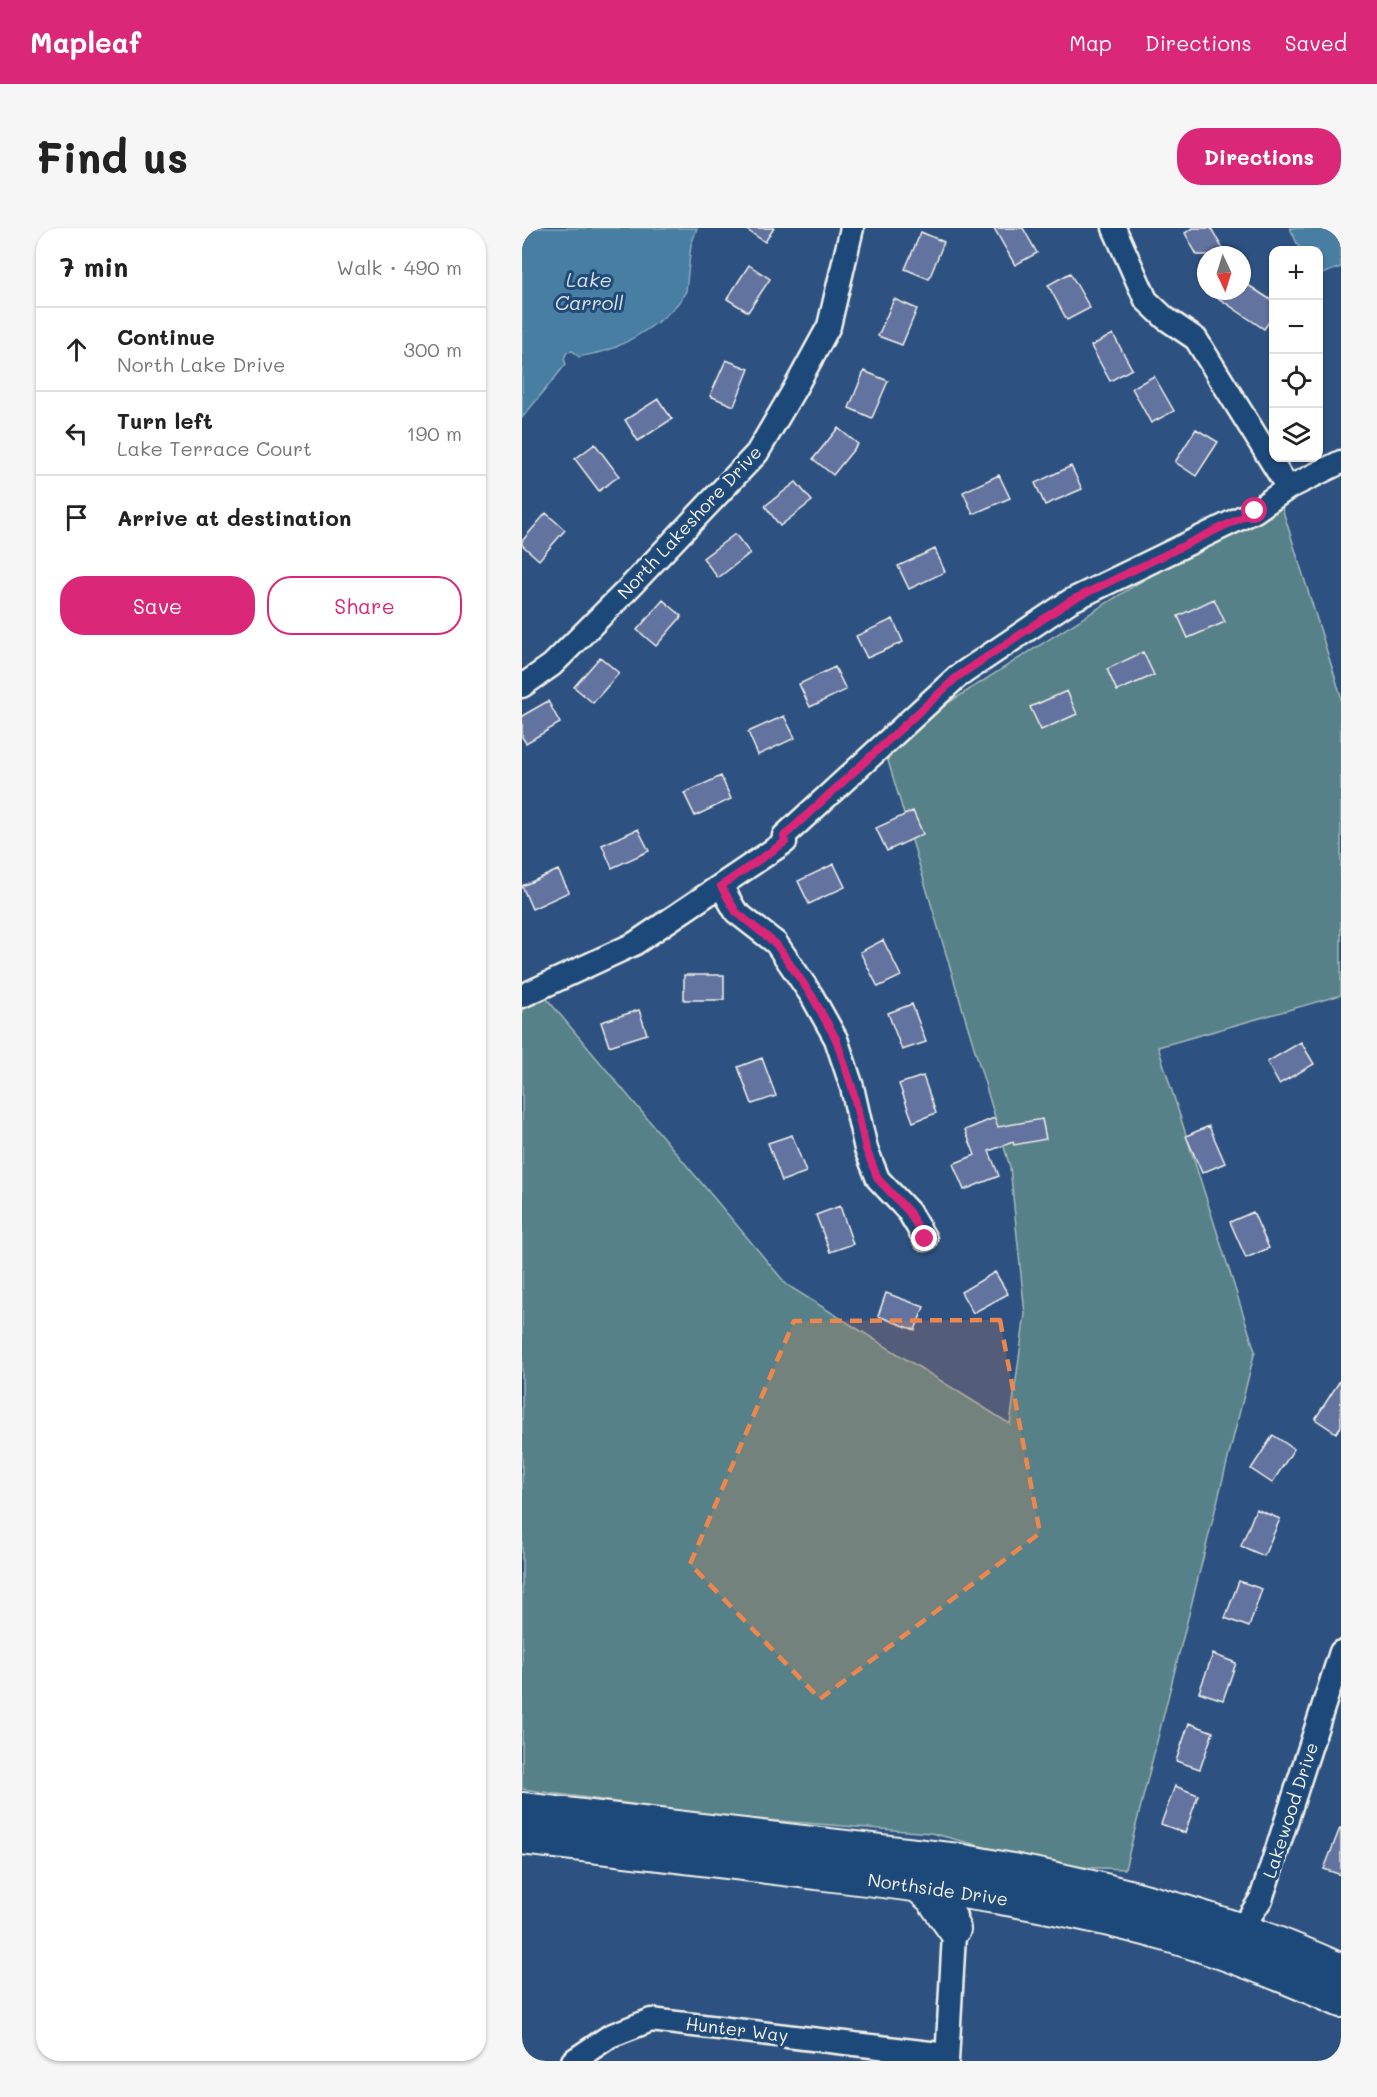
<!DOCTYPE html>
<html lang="en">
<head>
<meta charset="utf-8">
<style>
  body { margin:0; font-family:Mali,sans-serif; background:#f6f6f6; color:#222 }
  .controls { position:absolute; right:18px; top:18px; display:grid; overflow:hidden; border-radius:12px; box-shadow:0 2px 4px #0004 }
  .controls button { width:54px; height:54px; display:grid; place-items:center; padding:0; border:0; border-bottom:2px solid #e0e0e0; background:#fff; color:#222; font:30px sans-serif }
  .compass { position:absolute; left:675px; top:18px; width:54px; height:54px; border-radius:50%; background:#fff; box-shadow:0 2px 4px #0004; rotate:176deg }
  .stop { position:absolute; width:18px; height:18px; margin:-14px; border:4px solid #db2777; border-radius:50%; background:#fff }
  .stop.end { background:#db2777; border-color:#fff; box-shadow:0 2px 6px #0008 }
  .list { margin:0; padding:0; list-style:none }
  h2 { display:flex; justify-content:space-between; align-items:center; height:78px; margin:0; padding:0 24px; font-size:26px }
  h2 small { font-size:20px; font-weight:400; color:#767676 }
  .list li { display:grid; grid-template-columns:39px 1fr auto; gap:18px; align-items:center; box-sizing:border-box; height:84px; padding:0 24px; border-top:2px solid #e0e0e0 }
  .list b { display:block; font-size:22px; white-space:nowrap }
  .list p { margin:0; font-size:20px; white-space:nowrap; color:#767676 }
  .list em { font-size:20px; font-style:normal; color:#767676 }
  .actions { display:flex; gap:12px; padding:18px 24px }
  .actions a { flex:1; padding:14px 0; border:2px solid #db2777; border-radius:24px; text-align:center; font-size:21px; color:#db2777 }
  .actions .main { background:#db2777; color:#fff }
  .icon { flex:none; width:33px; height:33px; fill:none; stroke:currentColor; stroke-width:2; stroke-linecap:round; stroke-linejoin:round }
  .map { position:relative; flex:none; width:819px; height:1833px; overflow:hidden; border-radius:24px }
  header { display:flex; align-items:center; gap:36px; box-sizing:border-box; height:84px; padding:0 30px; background:#db2777; color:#fff }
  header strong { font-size:28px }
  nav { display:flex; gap:33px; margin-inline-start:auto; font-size:21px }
  .intro { display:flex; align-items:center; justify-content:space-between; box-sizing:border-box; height:144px; padding:0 36px }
  h1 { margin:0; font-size:42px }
  .button { padding:15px 27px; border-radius:24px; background:#db2777; color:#fff; font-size:21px; font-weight:700 }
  main { display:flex; gap:36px; padding:0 36px }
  aside { flex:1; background:#fff; border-radius:24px; box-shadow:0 2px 4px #0004 }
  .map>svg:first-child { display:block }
  .green { fill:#578189; stroke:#a6b9b8; stroke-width:1.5 }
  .water { fill:#477ea2; stroke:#8cacbe; stroke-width:1.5 }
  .building { fill:#6473a0; stroke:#f4f1e8; stroke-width:1.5 }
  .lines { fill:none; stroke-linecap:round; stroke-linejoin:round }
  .minor-casing { stroke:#f4f1e8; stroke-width:27 }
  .highway-casing { stroke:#f4f1e8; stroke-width:36 }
  .minor { stroke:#1f4a7a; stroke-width:22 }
  .highway { stroke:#1f4a7a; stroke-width:32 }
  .route { stroke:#db2777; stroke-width:8 }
  .marked { fill:#ec874e; fill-opacity:0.2; stroke:#ec874e; stroke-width:4.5; stroke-dasharray:12 8; stroke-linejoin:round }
  .labels { text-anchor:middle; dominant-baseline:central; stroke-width:6; stroke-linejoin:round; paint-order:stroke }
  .street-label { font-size:18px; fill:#f4f1e8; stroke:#1f4a7a }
  .water-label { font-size:20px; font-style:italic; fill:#dae0de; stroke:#1f4a7a }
</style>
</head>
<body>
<header>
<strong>Mapleaf</strong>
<nav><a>Map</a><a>Directions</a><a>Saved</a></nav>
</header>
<div class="intro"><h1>Find us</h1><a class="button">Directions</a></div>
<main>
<aside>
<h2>7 min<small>Walk · 490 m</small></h2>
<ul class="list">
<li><svg class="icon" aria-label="ahead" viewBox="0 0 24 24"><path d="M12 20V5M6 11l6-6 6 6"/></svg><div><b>Continue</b><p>North Lake Drive</p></div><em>300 m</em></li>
<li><svg class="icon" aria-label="left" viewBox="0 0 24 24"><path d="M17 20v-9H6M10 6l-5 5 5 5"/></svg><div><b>Turn left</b><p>Lake Terrace Court</p></div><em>190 m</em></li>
<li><svg class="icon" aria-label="arrive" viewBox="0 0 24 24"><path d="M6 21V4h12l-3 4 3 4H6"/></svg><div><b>Arrive at destination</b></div></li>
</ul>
<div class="actions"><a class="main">Save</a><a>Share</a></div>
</aside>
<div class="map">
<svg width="819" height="1833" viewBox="0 0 819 1833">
  <rect width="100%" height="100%" fill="#2d5282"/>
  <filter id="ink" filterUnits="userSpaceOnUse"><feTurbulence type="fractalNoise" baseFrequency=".0167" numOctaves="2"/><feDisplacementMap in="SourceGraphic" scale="12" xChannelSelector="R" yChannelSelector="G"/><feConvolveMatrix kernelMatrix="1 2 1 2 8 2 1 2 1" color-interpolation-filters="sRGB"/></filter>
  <g filter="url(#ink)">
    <!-- green -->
    <path class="green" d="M 756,267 L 819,468 L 819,767 L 636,819 L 733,1123 L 603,1641 L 553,1639 L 470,1621 L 409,1605 L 197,1588 L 0,1561 L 0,781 L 25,771 L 265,1057 L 488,1196 L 503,1086 L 488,939 L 361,516 Z"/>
    <!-- water -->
    <path class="water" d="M 0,0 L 175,0 L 169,17 L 164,63 C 153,86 117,108 94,119 C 83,124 69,126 57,129 L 51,123 L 45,124 L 42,131 L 44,136 L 0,190 Z
      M 768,0 L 819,0 L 819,39 L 797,47 L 796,22 L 778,22 Z"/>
    <!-- building -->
    <path class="building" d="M 222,0 L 252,0 L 243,14 Z
      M 472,0 L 501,0 L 515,25 L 493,37 Z
      M 671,0 L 689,0 L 704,27 L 675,27 L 663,5 Z
      M 399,4 L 422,14 L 407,51 L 383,41 Z
      M 227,37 L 248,51 L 226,84 L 205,71 Z
      M 548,45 L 568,80 L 545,92 L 526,57 Z
      M 720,53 L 752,74 L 752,87 L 742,101 L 686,63 L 720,63 Z
      M 372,71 L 395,81 L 380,117 L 356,108 Z
      M 591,106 L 610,141 L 588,153 L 569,118 Z
      M 204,132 L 227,141 L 212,178 L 188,168 Z
      M 342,143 L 366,153 L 350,190 L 327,180 Z
      M 632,148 L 652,183 L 629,195 L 610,160 Z
      M 136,171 L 150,191 L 116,213 L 103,192 Z
      M 316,200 L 336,216 L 311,247 L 291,231 Z
      M 674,201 L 696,214 L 674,248 L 653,234 Z
      M 73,216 L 97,248 L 77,263 L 53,231 Z
      M 549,238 L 560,261 L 523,277 L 513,255 Z
      M 477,247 L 488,270 L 451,286 L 441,264 Z
      M 274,254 L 290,273 L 258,298 L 243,278 Z
      M 24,285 L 43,302 L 17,332 L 0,317 L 0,313 Z
      M 213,306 L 228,325 L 196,350 L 181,330 Z
      M 413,321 L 423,344 L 387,361 L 376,338 Z
      M 692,371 L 703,394 L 666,410 L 656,388 Z
      M 141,372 L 160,388 L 134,418 L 115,402 Z
      M 371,391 L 381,414 L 345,430 L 334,408 Z
      M 621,424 L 632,447 L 595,463 L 585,441 Z
      M 78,429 L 97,445 L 71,475 L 52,459 Z
      M 313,439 L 324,462 L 288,479 L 277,456 Z
      M 545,463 L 555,486 L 519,502 L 508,479 Z
      M 26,473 L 38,495 L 4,515 L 0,509 L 0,488 Z
      M 262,488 L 273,510 L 236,527 L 226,504 Z
      M 199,548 L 209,571 L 173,588 L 162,565 Z
      M 391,583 L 401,606 L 365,623 L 354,600 Z
      M 116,601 L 127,623 L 90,640 L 80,617 Z
      M 312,636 L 323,659 L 287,676 L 276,653 Z
      M 36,642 L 47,664 L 10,681 L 0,658 Z
      M 361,712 L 379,748 L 356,759 L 338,724 Z
      M 162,747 L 202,747 L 202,772 L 162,772 Z
      M 390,776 L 404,814 L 380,822 L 366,785 Z
      M 117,782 L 125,806 L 87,818 L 79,794 Z
      M 779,814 L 792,836 L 757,856 L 745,834 Z
      M 240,830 L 254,868 L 230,876 L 216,839 Z
      M 401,848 L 414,885 L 391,894 L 377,856 Z
      M 472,890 L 476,899 L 520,891 L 524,911 L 492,917 L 491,914 L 467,923 L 477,948 L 442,962 L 431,936 L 453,927 L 443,902 Z
      M 687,898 L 703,935 L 680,945 L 664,908 Z
      M 270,907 L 284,944 L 260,953 L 246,915 Z
      M 318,978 L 331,1016 L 308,1024 L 294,987 Z
      M 731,984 L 747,1020 L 724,1030 L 708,994 Z
      M 473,1044 L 486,1066 L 451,1085 L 439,1064 Z
      M 364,1065 L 402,1079 L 393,1102 L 356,1088 Z
      M 819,1151 L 819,1198 L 814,1205 L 793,1191 Z
      M 751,1207 L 772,1221 L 750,1255 L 729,1241 Z
      M 734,1281 L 758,1291 L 742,1328 L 719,1318 Z
      M 717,1353 L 740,1361 L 727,1399 L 703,1390 Z
      M 691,1426 L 714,1435 L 701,1472 L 677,1464 Z
      M 667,1495 L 691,1504 L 678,1541 L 654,1533 Z
      M 653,1558 L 676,1567 L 663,1605 L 639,1596 Z
      M 818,1600 L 819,1600 L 819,1647 L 802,1641 Z"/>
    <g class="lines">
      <defs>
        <path id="minor" d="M 592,0 L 624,72 L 643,90 L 674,111 L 766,260
          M 0,458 L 30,437 L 105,362 L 235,225 L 272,162 L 307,98 L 330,0
          M 199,658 L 214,684 L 254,715 L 290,768 L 314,811 L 330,859 L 344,921 L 356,951 L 387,984 L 403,1011
          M 0,768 L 112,716 L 263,614 L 262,608 L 435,449 L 548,373 L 733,283 L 766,260 L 819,234
          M 714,1700 L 726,1691 L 739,1671 L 819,1424
          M 51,1833 L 88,1808 L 129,1792 L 425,1827
          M 425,1833 L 433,1688"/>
        <path id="highway" d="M 0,1581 L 436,1632 C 568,1655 697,1686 819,1742
          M 0,1610 C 104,1622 207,1634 311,1647 C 422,1660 533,1675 641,1706 C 702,1723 761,1747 819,1773
          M 395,1657 L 410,1670 L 432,1701"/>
      </defs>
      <!-- minor casing -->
      <use href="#minor" class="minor-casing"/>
      <!-- highway casing -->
      <use href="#highway" class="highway-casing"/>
      <!-- minor -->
      <use href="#minor" class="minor"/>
      <!-- highway -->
      <use href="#highway" class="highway"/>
    </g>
  </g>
  <g class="lines" filter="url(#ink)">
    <!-- route -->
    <path class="route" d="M 403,1011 L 387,984 L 356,951 L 344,921 L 330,859 L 314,811 L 290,768 L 254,716 L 214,684 L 199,658 L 263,614 L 262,608 L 435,449 L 548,373 L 733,283"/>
  </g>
  <!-- marked area -->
  <path class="marked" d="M 478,1092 L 518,1305 L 298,1471 L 168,1336 L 272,1093 Z"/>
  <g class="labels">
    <!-- street labels -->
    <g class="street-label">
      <text transform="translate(167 294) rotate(-47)">North Lakeshore Drive</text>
      <text transform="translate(768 1582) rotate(-72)">Lakewood Drive</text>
      <text transform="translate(416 1661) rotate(8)">Northside Drive</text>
      <text transform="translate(215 1801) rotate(7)">Hunter Way</text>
    </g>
    <!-- water labels -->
    <g class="water-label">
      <text x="67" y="51">Lake<tspan x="67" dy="23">Carroll</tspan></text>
    </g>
  </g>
</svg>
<div class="controls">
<button>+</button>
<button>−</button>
<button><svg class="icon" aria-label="locate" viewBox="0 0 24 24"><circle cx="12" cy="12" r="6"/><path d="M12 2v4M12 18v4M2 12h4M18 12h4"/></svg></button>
<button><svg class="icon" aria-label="layers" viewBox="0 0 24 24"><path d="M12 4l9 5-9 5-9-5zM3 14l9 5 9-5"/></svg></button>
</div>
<svg class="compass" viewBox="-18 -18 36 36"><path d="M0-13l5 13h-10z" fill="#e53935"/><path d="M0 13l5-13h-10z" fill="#767676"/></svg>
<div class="stop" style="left:733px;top:283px"></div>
<div class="stop end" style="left:403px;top:1011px"></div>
</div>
</main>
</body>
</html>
